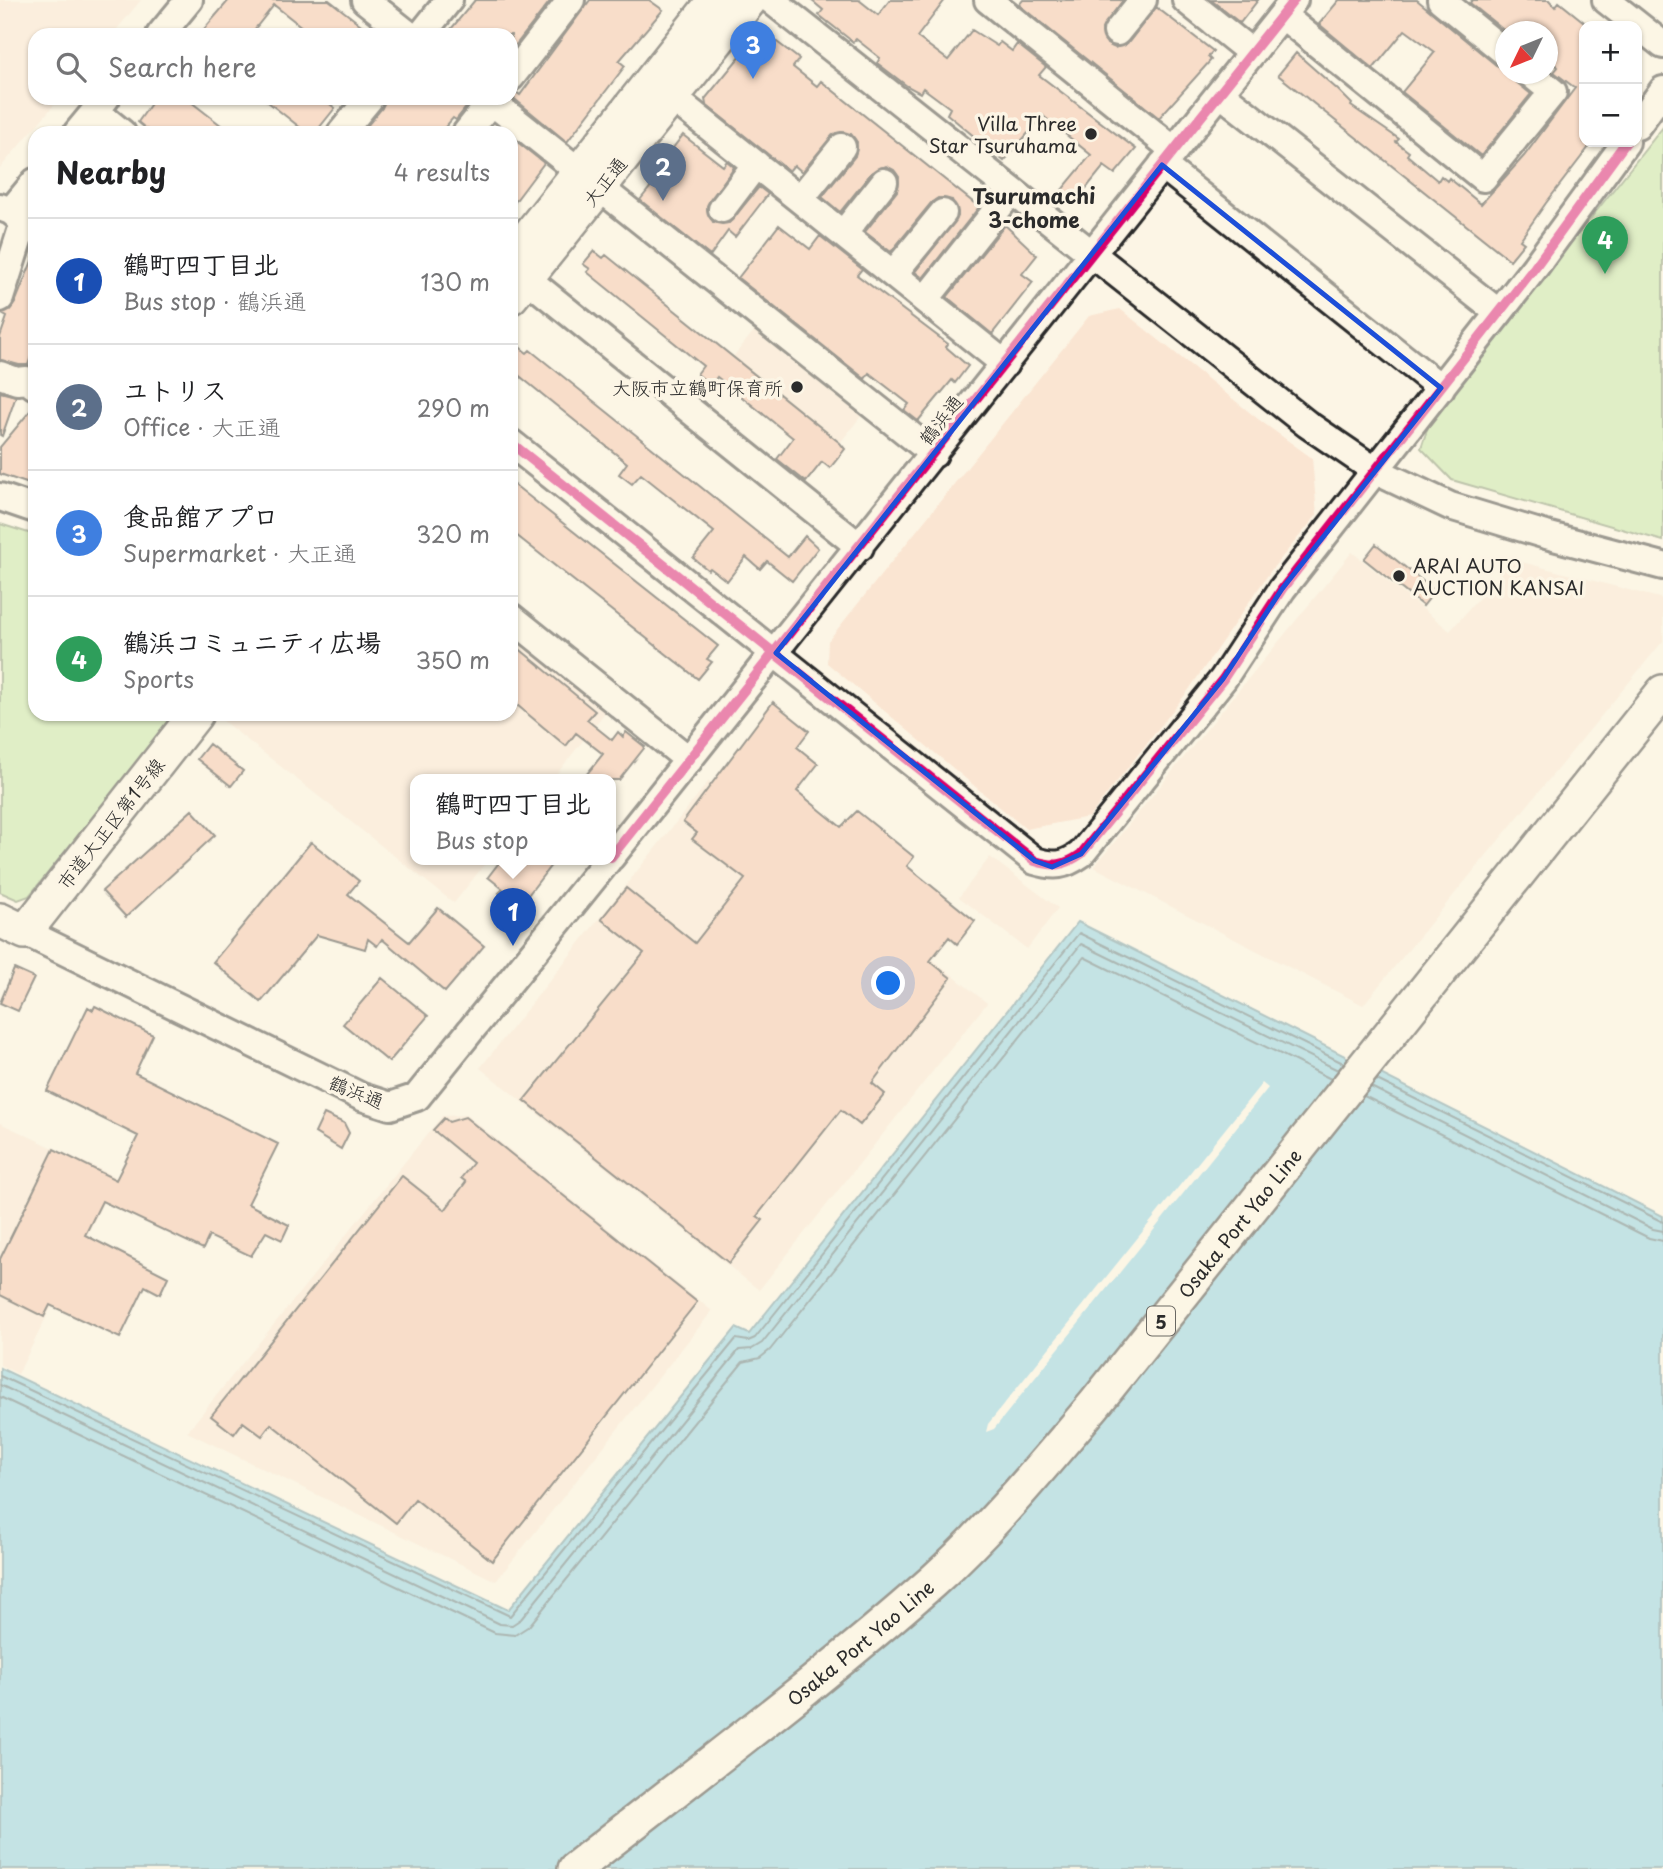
<!DOCTYPE html>
<html lang="en">
<head>
<meta charset="utf-8">
<style>
  body { margin:0; font-family:"Playpen Sans","Klee One",sans-serif; background:#f2f2f2; color:#202124 }
  .controls { position:absolute; right:21px; top:21px; display:grid; overflow:hidden; border-radius:14px; box-shadow:0 2px 5px #0004 }
  .controls button { width:63px; height:63px; display:grid; place-items:center; padding:0; border:0; border-bottom:2px solid #e0e0e0; background:#fff; color:#202124; font:35px sans-serif }
  .compass { position:absolute; left:1495px; top:21px; width:63px; height:63px; border-radius:50%; background:#fff; box-shadow:0 2px 5px #0004; rotate:227deg }
  .you { position:absolute; left:889px; top:984px; width:24px; height:24px; margin:-18px; border:5px solid #fff; border-radius:50%; background:#1a73e8; box-shadow:0 0 0 10px #1a73e833 }
  .badge { display:grid; place-items:center; width:46px; height:46px; border-radius:50%; background:#1a73e8; color:#fff; font-size:23px; font-weight:700 }
  .pin { position:absolute; translate:-50% -58px; filter:drop-shadow(0 2px 4px #0008) }
  .pin::after { content:''; position:absolute; top:37px; width:24px; height:21px; background:inherit; clip-path:polygon(0 0,100% 0,50% 100%) }
  .popup { position:absolute; left:410px; top:774px; width:206px; height:91px; box-sizing:border-box; display:grid; place-content:center; border-radius:14px; background:#fff; filter:drop-shadow(0 2px 5px #0005); font-size:23px; white-space:nowrap; color:#757577 }
  .popup b { font-size:26px; color:#202124 }
  .popup::after { content:''; position:absolute; left:50%; top:100%; margin-left:-14px; border:14px solid transparent; border-top-color:#fff }
  .list { margin:0; padding:0; list-style:none }
  h2 { display:flex; justify-content:space-between; align-items:center; height:91px; margin:0; padding:0 28px; font-size:30px }
  h2 small { font-size:23px; font-weight:400; color:#757577 }
  .list li { display:grid; grid-template-columns:46px 1fr auto; gap:21px; align-items:center; box-sizing:border-box; height:126px; padding:0 28px; border-top:2px solid #e0e0e0 }
  .list b { display:block; font-size:26px; white-space:nowrap }
  .list p { margin:0; font-size:23px; white-space:nowrap; color:#757577 }
  .list em { font-size:23px; font-style:normal; color:#757577 }
  .icon { flex:none; width:38px; height:38px; fill:none; stroke:currentColor; stroke-width:2; stroke-linecap:round; stroke-linejoin:round }
  .map { position:relative; flex:none; width:1663px; height:1869px; overflow:hidden }
  .search { position:absolute; background:#fff; box-shadow:0 2px 5px #0004; left:28px; top:28px; width:490px; height:77px; display:flex; align-items:center; gap:18px; box-sizing:border-box; padding:0 24px; border-radius:21px; color:#757577; font-size:26px }
  .panel { position:absolute; background:#fff; box-shadow:0 2px 5px #0004; left:28px; top:126px; width:490px; height:595px; border-radius:21px }
  .map>svg:first-child { display:block }
  .built { fill:#fae5d2 }
  .green { fill:#bfe5a0; stroke:#758866; stroke-width:2 }
  .water { fill:#81cce2; stroke:#5f8c99; stroke-width:2 }
  .pier { fill:#fcf5e5 }
  .lines { fill:none; stroke-linecap:round; stroke-linejoin:round }
  .shore { stroke:#4d6b74; stroke-width:2 }
  .building { fill:#f4bfa6; stroke:#2b2b2b; stroke-width:2 }
  .minor-casing { stroke:#2b2b2b; stroke-width:32 }
  .major-casing { stroke:#2b2b2b; stroke-width:38 }
  .minor { stroke:#fcf5e5; stroke-width:26 }
  .major { stroke:#fcf5e5; stroke-width:33 }
  .cycleway-casing { stroke:#fcf5e5; stroke-width:15 }
  .cycleway { stroke:#d6006c; stroke-width:10 }
  .marked { fill:none; stroke:#1d4ed8; stroke-width:5; stroke-linejoin:round }
  .poi-dot { fill:#2b2b2b; stroke:#fcf5e5; stroke-width:2.5 }
  .labels { text-anchor:middle; dominant-baseline:central; stroke-width:7; stroke-linejoin:round; paint-order:stroke }
  .shield { fill:#fcf5e5; stroke:#6a6863; stroke-width:2 }
  .shield-label { font-size:18px; font-weight:bold; fill:#2b2b2b }
  .poi-label { font-size:19px; fill:#2b2b2b; stroke:#fcf5e5; text-anchor:end }
  .street-label { font-size:19px; fill:#2b2b2b; stroke:#fcf5e5 }
  .neighbourhood-label { font-size:21px; font-weight:bold; fill:#2b2b2b; stroke:#fcf5e5 }
</style>
</head>
<body>
<div class="map">
<svg width="1663" height="1869" viewBox="0 0 1663 1869">
  <rect width="100%" height="100%" fill="#fcf5e5"/>
  <filter id="ink" filterUnits="userSpaceOnUse"><feTurbulence type="fractalNoise" baseFrequency=".0143" numOctaves="2"/><feDisplacementMap in="SourceGraphic" scale="14" xChannelSelector="R" yChannelSelector="G"/><feConvolveMatrix kernelMatrix="1 2 1 2 8 2 1 2 1" color-interpolation-filters="sRGB"/></filter>
  <g filter="url(#ink)">
    <!-- built -->
    <path class="built" d="M 0,0 L 141,0 L 112,35 L 35,35 L 35,98 L 60,98 L 0,168 Z
      M 1120,309 L 1258,419 L 1312,458 L 1317,515 L 1272,569 L 1188,691 L 1089,817 L 1026,829 L 827,663 L 828,641 L 1089,316 Z
      M 754,331 L 861,416 L 840,443 L 733,357 Z
      M 1352,552 L 1450,631 L 1500,574 L 1506,558 L 1663,599 L 1663,641 L 1363,1005 L 1094,867 Z
      M 511,633 L 607,710 L 552,780 L 415,780 L 415,860 L 488,860 L 454,903 L 218,717 L 221,714 L 511,714 Z
      M 709,781 L 987,1003 L 759,1290 L 480,1068 Z
      M 990,857 L 1058,908 L 1027,949 L 959,897 Z
      M 466,1115 L 712,1311 L 496,1581 L 187,1432 L 442,1116 Z
      M 0,1123 L 116,1177 L 18,1374 L 0,1365 Z"/>
    <!-- green -->
    <path class="green" d="M 1663,127 L 1663,541 L 1452,480 L 1421,448 L 1430,421 Z
      M 0,524 L 35,535 L 35,714 L 176,714 L 39,884 L 29,896 L 18,900 L 0,892 Z"/>
    <!-- water -->
    <path class="water" d="M 1078,922 L 1663,1216 L 1663,1869 L 0,1869 L 0,1368 L 508,1610 L 736,1328 L 749,1334 Z"/>
    <!-- pier -->
    <path class="pier" d="M 1262,1083 L 1268,1088 L 994,1429 L 986,1432 L 988,1424 Z"/>
    <g class="lines">
      <!-- shore -->
      <path class="shore" d="M 1377,1080 L 1663,1222
        M 1371,1087 L 1653,1229 L 1663,1231
        M 1364,1096 L 1649,1238 L 1663,1241
        M 0,1376 L 510,1616 L 736,1339 L 748,1341 L 755,1338 L 1079,933 L 1343,1063
        M 0,1385 L 500,1624 L 512,1625 L 521,1619 L 739,1350 L 752,1349 L 762,1343 L 1081,944 L 1338,1070
        M 0,1397 L 495,1633 L 515,1635 L 529,1626 L 743,1362 L 760,1358 L 770,1350 L 1084,957 L 1331,1079"/>
    </g>
    <!-- building -->
    <path class="building" d="M 229,0 L 329,0 L 374,35 L 312,35 L 274,5 L 250,35 L 199,35 Z
      M 475,0 L 551,0 L 511,51 L 511,35 L 446,35 Z
      M 590,0 L 649,0 L 663,10 L 619,61 L 625,66 L 567,142 L 511,96 L 516,92 L 520,95 Z
      M 811,0 L 859,0 L 878,15 L 890,0 L 945,0 L 917,37 L 948,60 L 972,30 L 997,46 L 1000,42 L 1012,51 L 1017,44 L 1046,67 L 1039,75 L 1136,149 L 1115,174 L 1104,166 L 1075,202 L 1061,191 L 1091,155 L 1043,116 L 1004,161 L 947,114 L 950,108 L 923,88 L 920,93 L 907,86 L 877,63 L 880,58 L 856,39 L 853,42 L 819,15 L 823,10 Z
      M 1023,0 L 1123,0 L 1102,29 L 1107,44 L 1115,48 L 1129,42 L 1156,7 L 1213,51 L 1208,57 L 1211,60 L 1159,118 L 1019,5 Z
      M 1211,0 L 1258,0 L 1240,23 Z
      M 1339,0 L 1417,0 L 1496,65 L 1506,68 L 1506,74 L 1531,94 L 1481,156 L 1402,92 L 1435,52 L 1405,30 L 1373,69 L 1319,24 Z
      M 1472,0 L 1549,0 L 1555,7 L 1559,2 L 1584,22 L 1584,142 L 1592,143 L 1546,203 L 1520,240 L 1524,243 L 1510,260 L 1278,75 L 1296,53 L 1338,90 L 1352,104 L 1351,106 L 1399,139 L 1396,142 L 1409,152 L 1407,155 L 1438,181 L 1441,176 L 1447,181 L 1449,178 L 1481,204 L 1524,156 L 1575,88 L 1554,72 L 1558,67 L 1548,58 L 1548,32 L 1506,32 L 1470,3 Z
      M 777,42 L 799,59 L 793,67 L 817,86 L 821,81 L 979,207 L 923,278 L 915,272 L 958,216 L 952,200 L 938,198 L 931,203 L 891,252 L 865,232 L 897,191 L 899,177 L 894,170 L 886,166 L 872,172 L 840,212 L 822,197 L 855,156 L 857,142 L 851,134 L 836,133 L 802,172 L 794,165 L 789,171 L 706,105 L 705,99 L 750,44 Z
      M 155,98 L 186,98 L 231,133 L 151,133 L 138,122 Z
      M 263,98 L 322,98 L 335,108 L 315,133 L 307,133 Z
      M 385,98 L 464,98 L 469,104 L 456,120 L 453,118 L 440,133 L 361,133 L 382,108 Z
      M 683,135 L 723,166 L 727,161 L 734,167 L 707,206 L 713,222 L 729,223 L 759,187 L 768,194 L 735,237 L 728,231 L 710,256 L 640,200 L 664,170 L 662,168 L 672,155 L 669,153 Z
      M 511,137 L 544,163 L 511,207 Z
      M 779,225 L 810,249 L 820,236 L 862,269 L 857,275 L 948,344 L 946,347 L 968,366 L 955,383 L 952,380 L 918,421 L 904,410 L 909,404 L 869,373 L 865,379 L 738,278 Z
      M 1005,225 L 1037,255 L 1022,274 L 1033,282 L 992,334 L 947,297 Z
      M 594,251 L 603,258 L 606,255 L 840,443 L 845,449 L 830,468 L 822,462 L 806,482 L 777,459 L 793,438 L 717,377 L 711,385 L 697,374 L 703,366 L 587,272 L 590,269 L 583,264 Z
      M 34,256 L 35,345 L 28,365 L 19,365 L 0,360 L 0,337 L 7,317 L 0,313 L 10,310 L 15,303 Z
      M 517,345 L 527,353 L 530,350 L 788,557 L 805,536 L 818,548 L 792,581 L 767,561 L 760,569 L 746,557 L 727,581 L 710,568 L 708,570 L 693,558 L 714,532 L 641,474 L 632,484 L 619,474 L 627,463 L 511,369 L 511,353 Z
      M 0,392 L 16,396 L 2,436 L 0,435 Z
      M 35,405 L 35,486 L 0,474 L 0,447 Z
      M 511,482 L 718,646 L 707,659 L 712,662 L 698,679 L 511,531 Z
      M 1376,544 L 1435,591 L 1423,606 L 1364,559 Z
      M 511,642 L 595,711 L 587,720 L 612,740 L 618,732 L 623,737 L 626,732 L 645,747 L 619,780 L 582,780 L 603,754 L 576,733 L 566,746 L 511,700 Z
      M 773,702 L 809,731 L 797,747 L 818,764 L 797,791 L 841,827 L 857,811 L 914,857 L 907,866 L 975,921 L 957,944 L 949,937 L 930,961 L 951,978 L 872,1083 L 885,1094 L 860,1125 L 841,1110 L 757,1216 L 763,1220 L 729,1263 L 524,1100 L 644,953 L 601,919 L 626,888 L 695,943 L 745,879 L 692,839 L 697,833 L 683,822 Z
      M 209,744 L 243,771 L 231,786 L 197,759 Z
      M 192,810 L 215,835 L 126,917 L 102,891 Z
      M 311,842 L 359,881 L 348,894 L 409,942 L 438,908 L 484,946 L 445,992 L 382,939 L 377,946 L 368,939 L 365,949 L 317,935 L 261,1002 L 213,962 Z
      M 501,860 L 555,860 L 518,908 L 499,893 L 503,889 L 488,877 Z
      M 14,969 L 34,978 L 18,1011 L 0,1003 Z
      M 382,978 L 428,1016 L 389,1062 L 343,1024 Z
      M 95,1006 L 153,1035 L 135,1073 L 278,1144 L 248,1204 L 289,1225 L 282,1240 L 266,1232 L 251,1256 L 209,1236 L 203,1249 L 102,1201 L 85,1235 L 168,1277 L 160,1294 L 145,1286 L 120,1338 L 50,1305 L 44,1317 L 0,1295 L 0,1259 L 54,1149 L 116,1180 L 138,1136 L 47,1091 L 88,1007 L 93,1010 Z
      M 324,1114 L 344,1123 L 349,1133 L 341,1149 L 315,1133 Z
      M 465,1117 L 697,1302 L 492,1561 L 415,1499 L 396,1523 L 271,1424 L 262,1436 L 243,1422 L 234,1434 L 211,1416 L 402,1176 L 445,1210 L 466,1182 L 461,1178 L 473,1163 L 433,1130 L 444,1118 L 449,1122 Z"/>
    <g class="lines">
      <defs>
        <path id="minor" d="M 365,0 L 409,35
          M 771,0 L 1307,424 L 1376,471 L 1450,506 L 1546,535 L 1663,566
          M 988,0 L 1174,150
          M 1186,0 L 1252,53
          M 1441,0 L 1506,53
          M 1606,0 L 1663,45
          M 1282,15 L 1483,178 L 1553,92 L 1531,74
          M 1117,32 L 1143,0
          M 160,35 L 189,0
          M 421,35 L 449,0
          M 511,77 L 571,0
          M 1220,93 L 1499,313
          M 487,98 L 934,454
          M 673,98 L 1005,364
          M 95,111 L 122,133
          M 1637,126 L 1663,90
          M 77,133 L 106,98
          M 341,133 L 370,98
          M 466,133 L 494,98
          M 1162,165 L 1441,388
          M 800,199 L 842,147
          M 0,207 L 11,211 L 35,182
          M 722,209 L 756,164
          M 843,234 L 884,182
          M 893,274 L 943,213
          M 526,278 L 860,547
          M 0,298 L 24,222 L 11,211
          M 925,300 L 1011,192
          M 0,375 L 17,381 L 27,380 L 35,386
          M 511,443 L 1035,861 C 1055,867 1064,866 1081,854 L 1223,679 L 1282,589 L 1535,267 L 1626,142
          M 0,497 L 35,509
          M 511,617 L 689,760
          M 611,857 L 1294,0
          M 25,932 L 362,1097 L 390,1106 L 417,1097 L 608,860"/>
        <g id="major">
          <path d="M 511,258 L 715,0"/>
          <path d="M 511,297 L 750,0"/>
          <path d="M 0,920 L 25,932 L 196,714"/>
          <path id="s1" d="M 575,1869 C 695,1774 818,1683 932,1582 C 991,1529 1042,1466 1094,1405 L 1663,692"/>
        </g>
      </defs>
      <!-- minor casing -->
      <use href="#minor" class="minor-casing"/>
      <!-- major casing -->
      <use href="#major" class="major-casing"/>
      <!-- minor -->
      <use href="#minor" class="minor"/>
      <!-- major -->
      <use href="#major" class="major"/>
      <defs>
        <path id="cycleway" d="M 511,443 L 1035,861 C 1055,867 1064,866 1081,854 L 1223,679 L 1282,589 L 1535,267 L 1626,142
          M 611,857 L 1294,0"/>
      </defs>
      <!-- cycleway casing -->
      <use href="#cycleway" class="cycleway-casing"/>
      <!-- cycleway -->
      <use href="#cycleway" class="cycleway"/>
    </g>
  </g>
  <!-- marked area -->
  <path d="M0 0H1663V1869H0ZM 1162,165 L 1441,388 L 1282,589 L 1223,679 L 1081,854 L 1052,867 L 1035,861 L 776,653 Z" fill="#fcf5e5" fill-opacity=".55" fill-rule="evenodd"/>
  <path class="marked" d="M 1162,165 L 1441,388 L 1282,589 L 1223,679 L 1081,854 L 1052,867 L 1035,861 L 776,653 Z"/>
  <!-- markers -->
  <g class="poi-dot">
    <circle cx="1091" cy="134" r="7"/>
    <circle cx="797" cy="387" r="7"/>
    <circle cx="1399" cy="576" r="7"/>
  </g>
  <g class="labels">
    <!-- shield labels -->
    <rect class="shield" x="1147" y="1306.5" width="28" height="29" rx="5"/>
    <g class="shield-label">
      <text x="1161" y="1321">5</text>
    </g>
    <!-- poi labels -->
    <g class="poi-label">
      <text x="1077" y="123">Villa Three<tspan x="1077" dy="22">Star Tsuruhama</tspan></text>
      <text x="783" y="387">大阪市立鶴町保育所</text>
      <text x="1413" y="565" text-anchor="start">ARAI AUTO<tspan x="1413" dy="22">AUCTION KANSAI</tspan></text>
    </g>
    <!-- street labels -->
    <g class="street-label">
      <text transform="translate(604 181) rotate(-51)">大正通</text>
      <text transform="translate(940 419) rotate(-52)">鶴浜通</text>
      <text transform="translate(110 823) rotate(-52)">市道大正区第1号線</text>
      <text transform="translate(357 1091) rotate(22)">鶴浜通</text>
      <text stroke="none"><textPath href="#s1" startOffset="931">Osaka Port Yao Line</textPath></text>
      <text stroke="none"><textPath href="#s1" startOffset="364">Osaka Port Yao Line</textPath></text>
    </g>
    <!-- neighbourhood labels -->
    <g class="neighbourhood-label">
      <text x="1034" y="195">Tsurumachi<tspan x="1034" dy="24">3-chome</tspan></text>
    </g>
  </g>
</svg>
<div class="controls">
<button>+</button>
<button>−</button>
</div>
<svg class="compass" viewBox="-18 -18 36 36"><path d="M0-13l5 13h-10z" fill="#e53935"/><path d="M0 13l5-13h-10z" fill="#757577"/></svg>
<div class="you"></div>
<div class="pin badge" style="left:513px;top:946px;background:#1a4fb4">1</div>
<div class="popup"><b>鶴町四丁目北</b>Bus stop</div>
<div class="pin badge" style="left:663px;top:201px;background:#5c6f8a">2</div>
<div class="pin badge" style="left:753px;top:79px;background:#3f7fe0">3</div>
<div class="pin badge" style="left:1605px;top:274px;background:#2e9e5b">4</div>
<div class="search"><svg class="icon" aria-label="search" viewBox="0 0 24 24"><circle cx="10" cy="10" r="6"/><path d="M15 15l6 6"/></svg>Search here</div>
<section class="panel">
<h2>Nearby<small>4 results</small></h2>
<ul class="list">
<li><span class="badge" style="background:#1a4fb4">1</span><div><b>鶴町四丁目北</b><p>Bus stop · 鶴浜通</p></div><em>130 m</em></li>
<li><span class="badge" style="background:#5c6f8a">2</span><div><b>ユトリス</b><p>Office · 大正通</p></div><em>290 m</em></li>
<li><span class="badge" style="background:#3f7fe0">3</span><div><b>食品館アプロ</b><p>Supermarket · 大正通</p></div><em>320 m</em></li>
<li><span class="badge" style="background:#2e9e5b">4</span><div><b>鶴浜コミュニティ広場</b><p>Sports</p></div><em>350 m</em></li>
</ul>
</section>
</div>
</body>
</html>
